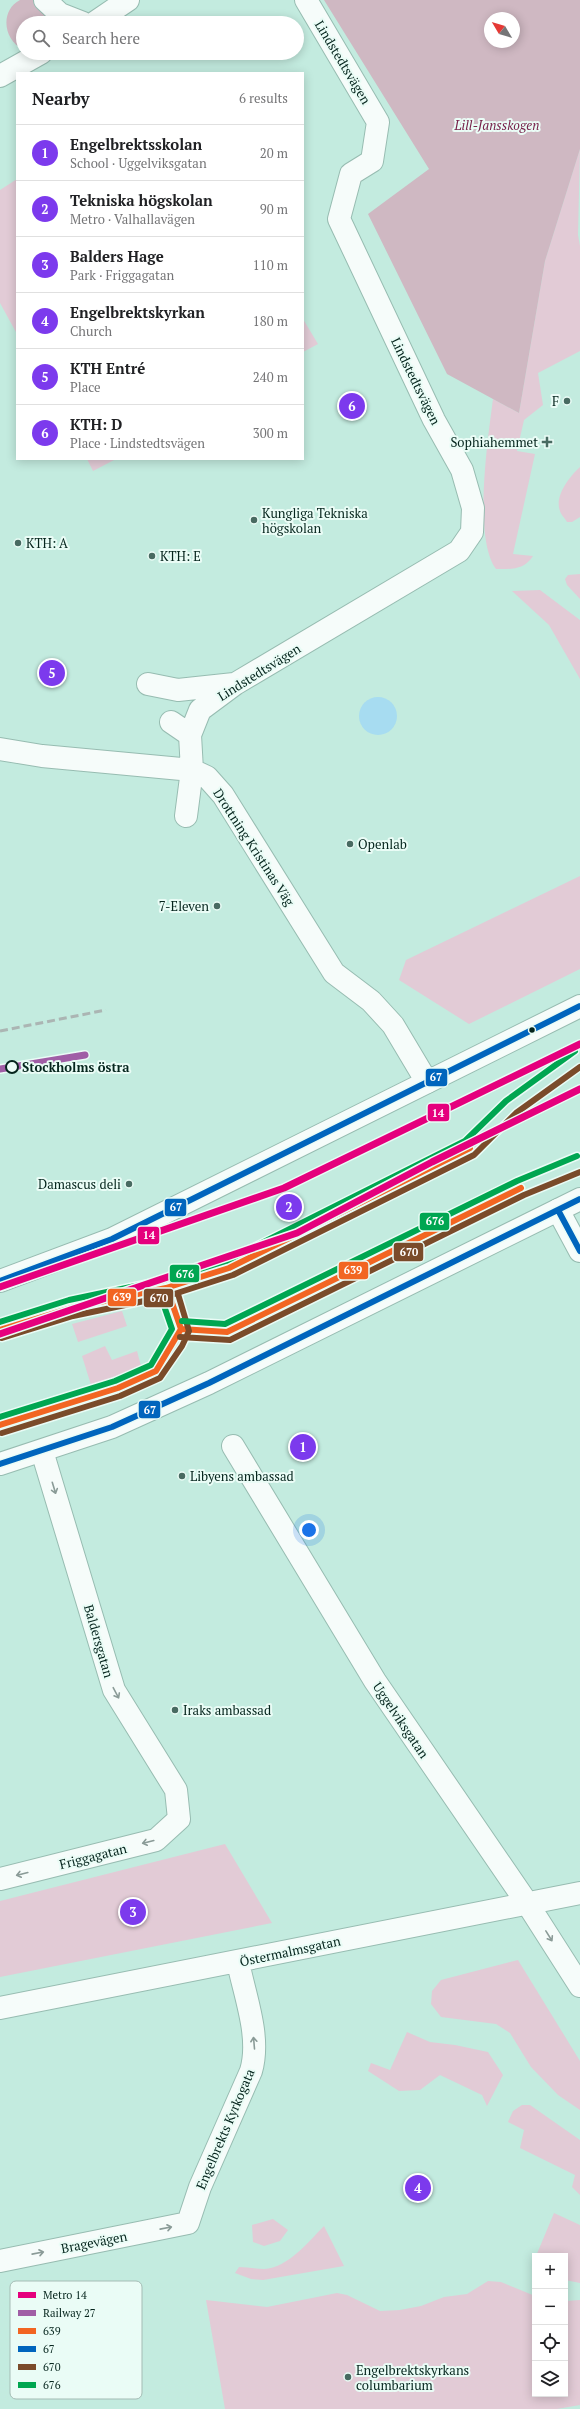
<!DOCTYPE html>
<html lang="en">
<head>
<meta charset="utf-8">
<style>
  body { margin:0; font-family:"PT Serif",serif; background:#f6f6f6; color:#202124 }
  .controls { position:absolute; right:12px; bottom:12px; display:grid; overflow:hidden; border-radius:0px; box-shadow:0 2px 10px #0003 }
  .controls button { width:36px; height:36px; display:grid; place-items:center; padding:0; border:0; border-bottom:1px solid #e0e0e0; background:#fff; color:#202124; font:20px sans-serif }
  .compass { position:absolute; left:484px; top:12px; width:36px; height:36px; border-radius:50%; background:#fff; box-shadow:0 2px 10px #0003; rotate:308deg }
  .you { position:absolute; left:309px; top:1530px; width:14px; height:14px; margin:-10px; border:3px solid #fff; border-radius:50%; background:#1a73e8; box-shadow:0 0 0 6px #1a73e833 }
  .badge { display:grid; place-items:center; width:26px; height:26px; border-radius:50%; background:#7c3aed; color:#fff; font-size:13px; font-weight:700 }
  .pin { position:absolute; translate:-50% -50%; border:2px solid #fff; box-shadow:0 1px 4px #0006 }
  .list { margin:0; padding:0; list-style:none }
  h2 { display:flex; justify-content:space-between; align-items:center; height:52px; margin:0; padding:0 16px; font-size:17px }
  h2 small { font-size:13px; font-weight:400; color:#757577 }
  .list li { display:grid; grid-template-columns:26px 1fr auto; gap:12px; align-items:center; box-sizing:border-box; height:56px; padding:0 16px; border-top:1px solid #e0e0e0 }
  .list b { display:block; font-size:15px; white-space:nowrap }
  .list p { margin:0; font-size:13px; white-space:nowrap; color:#757577 }
  .list em { font-size:13px; font-style:normal; color:#757577 }
  .icon { flex:none; width:22px; height:22px; fill:none; stroke:currentColor; stroke-width:2; stroke-linecap:round; stroke-linejoin:round }
  .map { position:relative; flex:none; width:580px; height:2409px; overflow:hidden }
  .search { position:absolute; background:#fff; box-shadow:0 2px 10px #0003; left:16px; top:16px; width:288px; height:44px; display:flex; align-items:center; gap:10px; box-sizing:border-box; padding:0 14px; border-radius:22px; color:#757577; font-size:15px }
  .panel { position:absolute; background:#fff; box-shadow:0 2px 10px #0003; left:16px; top:72px; width:288px; height:388px; border-radius:0px }
  .map>svg:first-child { display:block }
  .green { fill:#e2cbd6 }
  .forest { fill:#cfb8c2; fill-rule:evenodd }
  .water { fill:#a7dcf1 }
  .lines { fill:none; stroke-linecap:round; stroke-linejoin:round }
  .minor-casing { stroke:#97bcb1; stroke-width:24 }
  .secondary-casing { stroke:#97bcb1; stroke-width:24 }
  .minor { stroke:#f6fcfa; stroke-width:22 }
  .secondary { stroke:#f6fcfa; stroke-width:22 }
  .rail { stroke:#abb5b3; stroke-width:3; stroke-dasharray:8 4; stroke-linecap:butt }
  .bus-1-casing { stroke:#eafcf6; stroke-width:9 }
  .bus-2-casing { stroke:#eafcf6; stroke-width:9 }
  .bus-3-casing { stroke:#eafcf6; stroke-width:9 }
  .bus-4-casing { stroke:#eafcf6; stroke-width:9 }
  .bus-1 { stroke:#f26522; stroke-width:6 }
  .bus-2 { stroke:#0065bd; stroke-width:6 }
  .bus-3 { stroke:#7a4b2a; stroke-width:6 }
  .bus-4 { stroke:#00a651; stroke-width:6 }
  .rail-1-casing { stroke:#eafcf6; stroke-width:10 }
  .rail-1 { stroke:#a05ea6; stroke-width:7 }
  .metro-1-casing { stroke:#eafcf6; stroke-width:10 }
  .metro-1 { stroke:#e5007d; stroke-width:7 }
  .oneway { stroke:#8a9b97 }
  .poi-dot { fill:#486a61; stroke:#eafcf6; stroke-width:1.5 }
  .bus-dot { fill:#05251d; stroke:#eafcf6; stroke-width:1.5 }
  .stop-dot { fill:#eafcf6; stroke:#05251d; stroke-width:2 }
  .labels { text-anchor:middle; dominant-baseline:central; stroke-width:4; stroke-linejoin:round; paint-order:stroke }
  .street-label { font-size:13px; fill:#05251d; stroke:#eafcf6 }
  .park-label { font-size:13px; font-style:italic; fill:#78224b; stroke:#eafcf6 }
  .poi-label { font-size:13px; fill:#05251d; stroke:#eafcf6; text-anchor:start }
  .stop-label { font-size:13px; font-weight:bold; fill:#05251d; stroke:#eafcf6; text-anchor:start }
  .key { fill:#eafcf6; stroke:#a5bcb5; stroke-width:1 }
  .key-label { font-size:11px; fill:#05251d }
  .line-badge { stroke:#eafcf6; stroke-width:1.5 }
  .badge-label { font-size:11px; text-anchor:middle; font-weight:bold; fill:#fff }
</style>
</head>
<body>
<div class="map">
<svg width="580" height="2409" viewBox="0 0 580 2409">
  <rect width="100%" height="100%" fill="#c3ebdf"/>
  <!-- green -->
  <path class="green" d="M 580,149 L 578,235 L 580,246 L 580,351 L 538,373 L 543,405 L 524,420 L 517,451 L 535,454 L 513,554 L 533,556 C 524,570 512,569 496,569 C 473,538 488,438 493,399 L 519,413 L 545,261 Z
    M 17,179 L 17,334 L 0,303 L 0,190 Z
    M 303,319 L 318,344 L 303,352 Z
    M 87,459 L 116,459 L 93,471 Z
    M 580,467 L 580,517 L 572,522 L 567,522 C 565,518 561,515 560,511 C 554,496 570,476 580,467 Z
    M 580,574 L 580,599 L 567,585 L 565,579 L 568,575 Z
    M 540,590 L 580,620 L 580,679 L 549,625 L 512,591 Z
    M 580,876 L 580,969 L 469,1024 L 399,980 L 406,960 Z
    M 122,1311 L 127,1326 L 78,1342 L 72,1324 Z
    M 105,1346 L 112,1360 L 137,1351 L 141,1366 L 108,1380 L 91,1385 L 82,1356 Z
    M 225,1844 L 272,1923 L 0,1977 L 0,1901 Z
    M 518,1960 L 580,2061 L 580,2110 L 558,2095 L 531,2067 L 510,2033 L 496,2024 L 441,2017 L 431,2004 L 432,1991 L 441,1980 Z
    M 407,2032 L 430,2042 L 455,2045 L 488,2052 L 503,2075 L 487,2106 L 482,2095 L 440,2075 L 420,2090 L 399,2091 L 368,2071 L 371,2063 L 390,2070 Z
    M 522,2105 L 530,2105 L 580,2140 L 580,2195 L 572,2187 L 575,2175 L 520,2148 L 524,2130 L 508,2122 L 513,2111 Z
    M 554,2213 L 580,2225 L 580,2283 L 565,2280 L 565,2256 L 536,2256 Z
    M 273,2219 L 288,2230 L 280,2241 L 264,2246 L 253,2242 L 252,2225 Z
    M 324,2226 L 344,2266 L 263,2280 L 251,2279 L 235,2273 L 239,2267 C 247,2267 255,2269 264,2269 C 288,2268 309,2241 324,2226 Z
    M 488,2281 L 501,2282 L 535,2296 L 535,2394 L 565,2394 L 565,2301 L 580,2300 L 580,2405 L 557,2409 L 225,2409 L 206,2300 L 267,2307 L 337,2293 L 347,2295 L 380,2311 L 400,2310 L 421,2306 L 444,2297 L 467,2294 Z"/>
  <!-- forest -->
  <path class="forest" d="M 20,0 L 42,0 L 56,23 L 23,23 L 23,49 C 3,40 0,10 20,0 Z
    M 324,0 L 580,0 L 580,149 L 545,261 L 519,413 L 447,374 L 368,214 L 429,169 ZM 490,18 L 514,18 L 514,42 L 490,42 Z"/>
  <!-- water -->
  <path class="water" d="M359 716a19 19 0 1 1 38 0a19 19 0 1 1-38 0Z"/>
  <g class="lines">
    <defs>
      <path id="minor" d="M 45,0 L 60,14 L 83,23
        M 94,23 L 128,0
        M 0,76 L 41,53
        M 148,684 L 178,690 L 234,684
        M 171,722 L 190,735
        M 0,749 L 42,756 L 192,770 L 207,777 L 223,795 L 334,973 L 371,1001 L 393,1025 L 427,1082
        M 186,816 L 192,770 L 190,735 L 200,710 L 235,684 L 459,551 L 472,532 L 473,508 L 462,470 L 434,420 L 339,219 L 351,174 L 372,161 L 378,122 L 306,0
        M 558,1210 L 580,1251
        M 233,1446 L 375,1681 L 527,1903 L 580,1986
        M 0,1879 L 156,1840 L 179,1819 L 176,1790 L 114,1690 L 42,1451
        M 0,2008 L 580,1893
        M 0,2261 L 188,2223 L 200,2187 L 251,2071 C 261,2037 245,1997 238,1962"/>
      <path id="secondary" d="M 0,1281 L 112,1239 L 580,1006
        M 0,1464 L 112,1427 L 209,1383 L 580,1199"/>
    </defs>
    <!-- minor casing -->
    <use href="#minor" class="minor-casing"/>
    <!-- secondary casing -->
    <use href="#secondary" class="secondary-casing"/>
    <!-- minor -->
    <use href="#minor" class="minor"/>
    <!-- secondary -->
    <use href="#secondary" class="secondary"/>
    <!-- rail -->
    <path class="rail" d="M 0,1031 L 106,1010"/>
    <defs>
      <path id="bus-1" d="M 181,1329 L 227,1332 L 521,1188
        M 0,1330 L 71,1308 L 166,1288 L 229,1268 L 470,1148
        M 0,1425 L 118,1388 L 156,1371 L 181,1329 L 170,1297"/>
      <path id="bus-2" d="M 558,1210 L 580,1251
        M 0,1281 L 112,1239 L 580,1006
        M 0,1464 L 112,1427 L 209,1383 L 580,1199"/>
      <path id="bus-3" d="M 180,1337 L 230,1340 L 524,1195 L 580,1172
        M 2,1338 L 73,1316 L 168,1296 L 233,1275 L 474,1155 L 516,1113 L 580,1067
        M 2,1433 L 120,1396 L 160,1378 L 182,1346 L 189,1331 L 178,1294"/>
      <path id="bus-4" d="M 182,1321 L 225,1324 L 517,1181 L 577,1156
        M 0,1322 L 69,1300 L 164,1280 L 226,1261 L 465,1141 L 506,1101 L 575,1051
        M 0,1417 L 115,1381 L 151,1365 L 172,1329 L 162,1300"/>
    </defs>
    <!-- bus-1 casing -->
    <use href="#bus-1" class="bus-1-casing"/>
    <!-- bus-2 casing -->
    <use href="#bus-2" class="bus-2-casing"/>
    <!-- bus-3 casing -->
    <use href="#bus-3" class="bus-3-casing"/>
    <!-- bus-4 casing -->
    <use href="#bus-4" class="bus-4-casing"/>
    <!-- bus-1 -->
    <use href="#bus-1" class="bus-1"/>
    <!-- bus-2 -->
    <use href="#bus-2" class="bus-2"/>
    <!-- bus-3 -->
    <use href="#bus-3" class="bus-3"/>
    <!-- bus-4 -->
    <use href="#bus-4" class="bus-4"/>
    <defs>
      <path id="rail-1" d="M 0,1069 L 85,1055"/>
    </defs>
    <!-- rail-1 casing -->
    <use href="#rail-1" class="rail-1-casing"/>
    <!-- rail-1 -->
    <use href="#rail-1" class="rail-1"/>
    <defs>
      <path id="metro-1" d="M 0,1287 L 284,1188 L 580,1044
        M 0,1334 L 297,1233 L 432,1162 L 580,1089"/>
    </defs>
    <!-- metro-1 casing -->
    <use href="#metro-1" class="metro-1-casing"/>
    <!-- metro-1 -->
    <use href="#metro-1" class="metro-1"/>
  </g>
  <!-- one-way arrows -->
  <defs><path id="oneway-shaft" d="M-6 0H5M1.5-3L5.5 0L1.5 3" fill="none" stroke-width="1.6" stroke-linecap="round" stroke-linejoin="round"/></defs>
  <g class="oneway">
    <use href="#oneway-shaft" transform="translate(54 1488) rotate(73)"/>
    <use href="#oneway-shaft" transform="translate(116 1693) rotate(62)"/>
    <use href="#oneway-shaft" transform="translate(148 1842) rotate(166)"/>
    <use href="#oneway-shaft" transform="translate(22 1874) rotate(166)"/>
    <use href="#oneway-shaft" transform="translate(549 1936) rotate(58)"/>
    <use href="#oneway-shaft" transform="translate(254 2043) rotate(-95)"/>
    <use href="#oneway-shaft" transform="translate(166 2228) rotate(-11)"/>
    <use href="#oneway-shaft" transform="translate(38 2253) rotate(-11)"/>
  </g>
  <!-- markers -->
  <g class="poi-dot">
    <circle cx="567" cy="401" r="4"/>
    <path d="M545 436h4v4h4v4h-4v4h-4v-4h-4v-4h4z"/>
    <circle cx="254" cy="520" r="4"/>
    <circle cx="18" cy="543" r="4"/>
    <circle cx="152" cy="556" r="4"/>
    <circle cx="350" cy="844" r="4"/>
    <circle cx="217" cy="906" r="4"/>
    <circle cx="129" cy="1184" r="4"/>
    <circle cx="182" cy="1476" r="4"/>
    <circle cx="175" cy="1710" r="4"/>
    <circle cx="348" cy="2377" r="4"/>
  </g>
  <circle class="bus-dot" cx="532" cy="1030" r="3.5"/>
  <circle class="stop-dot" cx="12" cy="1067" r="6"/>
  <g class="labels">
    <!-- street labels -->
    <g class="street-label">
      <text transform="translate(343 62) rotate(59)">Lindstedtsvägen</text>
      <text transform="translate(416 381) rotate(64)">Lindstedtsvägen</text>
      <text transform="translate(259 672) rotate(-32)">Lindstedtsvägen</text>
      <text transform="translate(254 847) rotate(57)">Drottning Kristinas Väg</text>
      <text transform="translate(99 1641) rotate(74)">Baldersgatan</text>
      <text transform="translate(401 1720) rotate(56)">Uggelviksgatan</text>
      <text transform="translate(93 1856) rotate(-14)">Friggagatan</text>
      <text transform="translate(290 1951) rotate(-12)">Östermalmsgatan</text>
      <text transform="translate(225 2129) rotate(-67)">Engelbrekts Kyrkogata</text>
      <text transform="translate(94 2242) rotate(-11)">Bragevägen</text>
    </g>
    <!-- park labels -->
    <g class="park-label">
      <text x="497" y="125">Lill-Jansskogen</text>
    </g>
    <!-- poi labels -->
    <g class="poi-label">
      <text x="559" y="401" text-anchor="end">F</text>
      <text x="538" y="442" text-anchor="end">Sophiahemmet</text>
      <text x="262" y="513">Kungliga Tekniska<tspan x="262" dy="15">högskolan</tspan></text>
      <text x="26" y="543">KTH: A</text>
      <text x="160" y="556">KTH: E</text>
      <text x="358" y="844">Openlab</text>
      <text x="209" y="906" text-anchor="end">7-Eleven</text>
      <text x="121" y="1184" text-anchor="end">Damascus deli</text>
      <text x="190" y="1476">Libyens ambassad</text>
      <text x="183" y="1710">Iraks ambassad</text>
      <text x="356" y="2370">Engelbrektskyrkans<tspan x="356" dy="15">columbarium</tspan></text>
    </g>
    <!-- stop labels -->
    <g class="stop-label">
      <text x="22" y="1067">Stockholms östra</text>
    </g>
  </g>
  <!-- legend -->
  <rect x="10" y="2281" width="132" height="118" rx="6" class="key"/>
  <rect x="18" y="2292" width="18" height="6" fill="#e5007d"/>
  <rect x="18" y="2310" width="18" height="6" fill="#a05ea6"/>
  <rect x="18" y="2328" width="18" height="6" fill="#f26522"/>
  <rect x="18" y="2346" width="18" height="6" fill="#0065bd"/>
  <rect x="18" y="2364" width="18" height="6" fill="#7a4b2a"/>
  <rect x="18" y="2382" width="18" height="6" fill="#00a651"/>
  <g class="key-label">
    <text x="43" y="2299">Metro 14</text>
    <text x="43" y="2317">Railway 27</text>
    <text x="43" y="2335">639</text>
    <text x="43" y="2353">67</text>
    <text x="43" y="2371">670</text>
    <text x="43" y="2389">676</text>
  </g>
  <g class="line-badge">
    <rect x="425" y="1068" width="23" height="19" rx="4" fill="#0065bd"/>
    <rect x="427" y="1103" width="23" height="19" rx="4" fill="#e5007d"/>
    <rect x="164" y="1198" width="23" height="19" rx="4" fill="#0065bd"/>
    <rect x="419" y="1212" width="31" height="19" rx="4" fill="#00a651"/>
    <rect x="137" y="1226" width="23" height="19" rx="4" fill="#e5007d"/>
    <rect x="393" y="1242" width="31" height="20" rx="4" fill="#7a4b2a"/>
    <rect x="338" y="1261" width="31" height="19" rx="4" fill="#f26522"/>
    <rect x="169" y="1264" width="31" height="19" rx="4" fill="#00a651"/>
    <rect x="107" y="1288" width="30" height="19" rx="4" fill="#f26522"/>
    <rect x="143" y="1288" width="31" height="20" rx="4" fill="#7a4b2a"/>
    <rect x="138" y="1400" width="23" height="19" rx="4" fill="#0065bd"/>
  </g>
  <g class="badge-label">
    <text x="436" y="1081">67</text>
    <text x="438" y="1117">14</text>
    <text x="176" y="1211">67</text>
    <text x="435" y="1225">676</text>
    <text x="149" y="1239">14</text>
    <text x="409" y="1256">670</text>
    <text x="353" y="1274">639</text>
    <text x="185" y="1278">676</text>
    <text x="122" y="1301">639</text>
    <text x="159" y="1302">670</text>
    <text x="150" y="1414">67</text>
  </g>
</svg>
<div class="controls">
<button>+</button>
<button>−</button>
<button><svg class="icon" aria-label="locate" viewBox="0 0 24 24"><circle cx="12" cy="12" r="6"/><path d="M12 2v4M12 18v4M2 12h4M18 12h4"/></svg></button>
<button><svg class="icon" aria-label="layers" viewBox="0 0 24 24"><path d="M12 4l9 5-9 5-9-5zM3 14l9 5 9-5"/></svg></button>
</div>
<svg class="compass" viewBox="-18 -18 36 36"><path d="M0-13l5 13h-10z" fill="#e53935"/><path d="M0 13l5-13h-10z" fill="#757577"/></svg>
<div class="you"></div>
<div class="pin badge" style="left:303px;top:1447px">1</div>
<div class="pin badge" style="left:289px;top:1207px">2</div>
<div class="pin badge" style="left:133px;top:1912px">3</div>
<div class="pin badge" style="left:418px;top:2188px">4</div>
<div class="pin badge" style="left:52px;top:673px">5</div>
<div class="pin badge" style="left:352px;top:406px">6</div>
<div class="search"><svg class="icon" aria-label="search" viewBox="0 0 24 24"><circle cx="10" cy="10" r="6"/><path d="M15 15l6 6"/></svg>Search here</div>
<section class="panel">
<h2>Nearby<small>6 results</small></h2>
<ul class="list">
<li><span class="badge">1</span><div><b>Engelbrektsskolan</b><p>School · Uggelviksgatan</p></div><em>20 m</em></li>
<li><span class="badge">2</span><div><b>Tekniska högskolan</b><p>Metro · Valhallavägen</p></div><em>90 m</em></li>
<li><span class="badge">3</span><div><b>Balders Hage</b><p>Park · Friggagatan</p></div><em>110 m</em></li>
<li><span class="badge">4</span><div><b>Engelbrektskyrkan</b><p>Church</p></div><em>180 m</em></li>
<li><span class="badge">5</span><div><b>KTH Entré</b><p>Place</p></div><em>240 m</em></li>
<li><span class="badge">6</span><div><b>KTH: D</b><p>Place · Lindstedtsvägen</p></div><em>300 m</em></li>
</ul>
</section>
</div>
</body>
</html>
